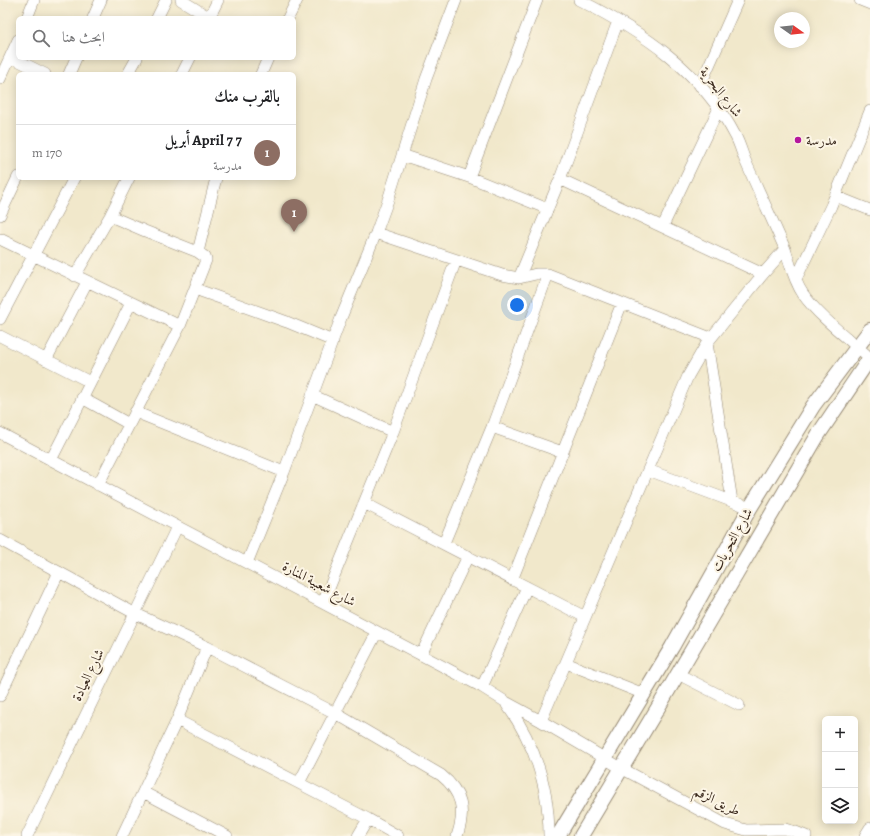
<!DOCTYPE html>
<html lang="ar">
<head>
<meta charset="utf-8">
<style>
  body { margin:0; font-family:Alegreya,Amiri,serif; background:#f6f6f6; color:#202124; direction:rtl }
  .controls { position:absolute; right:12px; bottom:12px; display:grid; overflow:hidden; border-radius:6px; box-shadow:0 2px 10px #0003 }
  .controls button { width:36px; height:36px; display:grid; place-items:center; padding:0; border:0; border-bottom:1px solid #e0e0e0; background:#fff; color:#202124; font:20px sans-serif }
  .compass { position:absolute; left:774px; top:12px; width:36px; height:36px; border-radius:50%; background:#fff; box-shadow:0 2px 10px #0003; rotate:105deg }
  .you { position:absolute; left:517px; top:305px; width:14px; height:14px; margin:-10px; border:3px solid #fff; border-radius:50%; background:#1a73e8; box-shadow:0 0 0 6px #1a73e833 }
  .badge { display:grid; place-items:center; width:26px; height:26px; border-radius:50%; background:#2563eb; color:#fff; font-size:13px; font-weight:700 }
  .pin { position:absolute; translate:-50% -33px; filter:drop-shadow(0 1px 2px #0008) }
  .pin::after { content:''; position:absolute; top:21px; width:14px; height:12px; background:inherit; clip-path:polygon(0 0,100% 0,50% 100%) }
  .list { margin:0; padding:0; list-style:none }
  h2 { display:flex; justify-content:space-between; align-items:center; height:52px; margin:0; padding:0 16px; font-size:17px }
  h2 small { font-size:13px; font-weight:400; color:#757577 }
  .list li { display:grid; grid-template-columns:26px 1fr auto; gap:12px; align-items:center; box-sizing:border-box; height:56px; padding:0 16px; border-top:1px solid #e0e0e0 }
  .list b { display:block; font-size:15px; white-space:nowrap }
  .list p { margin:0; font-size:13px; white-space:nowrap; color:#757577 }
  .list em { font-size:13px; font-style:normal; color:#757577 }
  .icon { flex:none; width:22px; height:22px; fill:none; stroke:currentColor; stroke-width:2; stroke-linecap:round; stroke-linejoin:round }
  .map { position:relative; flex:none; width:870px; height:836px; overflow:hidden; direction:ltr }
  .search { position:absolute; background:#fff; box-shadow:0 2px 10px #0003; left:16px; top:16px; width:280px; height:44px; display:flex; align-items:center; gap:10px; box-sizing:border-box; padding:0 14px; border-radius:6px; color:#757577; font-size:15px }
  .panel { position:absolute; background:#fff; box-shadow:0 2px 10px #0003; left:16px; top:72px; width:280px; height:108px; border-radius:6px; direction:rtl }
  .map>svg:first-child { display:block }
  .lines { fill:none; stroke-linecap:round; stroke-linejoin:round }
  .minor-casing { stroke:#968974; stroke-width:12 }
  .major-casing { stroke:#968974; stroke-width:16 }
  .minor { stroke:#fff; stroke-width:11 }
  .major { stroke:#fff; stroke-width:14 }
  .poi-dot { fill:#b5179e; stroke:#fcf5e5; stroke-width:1.5 }
  .labels { text-anchor:middle; dominant-baseline:central; stroke-width:4; stroke-linejoin:round; paint-order:stroke }
  .street-label { font-size:14px; fill:#3b2a1e; stroke:#fcf5e5 }
  .poi-label { font-size:14px; fill:#3b2a1e; stroke:#fcf5e5; text-anchor:start }
</style>
</head>
<body>
<div class="map">
<svg width="870" height="836" viewBox="0 0 870 836">
  <rect width="100%" height="100%" fill="#fcf5e5"/>
  <filter id="ink" filterUnits="userSpaceOnUse"><feTurbulence type="fractalNoise" baseFrequency=".025" numOctaves="2"/><feDisplacementMap in="SourceGraphic" scale="8" xChannelSelector="R" yChannelSelector="G"/><feConvolveMatrix kernelMatrix="1 2 1 2 8 2 1 2 1" color-interpolation-filters="sRGB"/></filter>
  <filter id="wash" filterUnits="userSpaceOnUse"><feTurbulence type="fractalNoise" baseFrequency=".012" numOctaves="4" result="noise"/><feDisplacementMap in="SourceGraphic" scale="16" xChannelSelector="R" yChannelSelector="G"/><feGaussianBlur stdDeviation="0.9" result="paint"/><feColorMatrix in="noise" values="0 0 0 0 0 0 0 0 0 0 0 0 0 0 0 0 0 1.4 0 .05"/><feComposite in="paint" operator="in"/></filter>
  <g filter="url(#wash)">
    <rect width="100%" height="100%" fill="#f1e8cb"/>
  </g>
  <g filter="url(#ink)">
    <g class="lines">
      <defs>
        <path id="minor" d="M 181,0 L 210,18
          M 579,0 C 643,32 702,71 736,137 C 740,145 742,153 745,160 C 758,190 772,219 785,249
          M 860,0 L 870,4
          M 27,18 L 34,0
          M 93,18 L 101,0
          M 157,18 L 166,0
          M 209,18 L 218,0
          M 288,18 L 297,0
          M 11,57 L 45,74
          M 69,74 L 76,58
          M 128,74 L 137,58
          M 182,74 L 190,58
          M 261,74 L 268,58
          M 0,79 L 18,40
          M 700,86 L 738,0
          M 402,155 L 469,177 L 548,209
          M 469,177 L 537,0
          M 560,179 L 763,274
          M 835,196 L 870,210
          M 0,215 L 18,177
          M 663,226 L 718,110
          M 376,233 L 502,275 L 519,278 L 536,274 L 548,274 L 711,338
          M 0,239 L 180,326
          M 198,252 L 216,178
          M 75,276 L 110,216 L 129,178
          M 519,278 L 560,179 L 618,21
          M 796,279 L 831,206 L 870,111
          M 195,289 L 287,322 L 333,341
          M 0,319 L 74,178
          M 0,336 L 90,382
          M 707,343 L 732,501
          M 46,360 L 87,282
          M 312,395 L 393,432
          M 82,398 L 129,424
          M 135,412 L 284,472
          M 492,427 L 562,452
          M 0,433 L 482,687 L 506,702 L 541,721 L 621,768 L 725,824 L 746,830 L 785,829 L 796,832 L 806,836
          M 51,460 L 131,303
          M 648,470 L 750,508
          M 98,485 L 180,326 L 206,260 L 205,257 L 198,252 L 145,231 L 110,216
          M 364,503 L 585,617
          M 0,540 L 134,613 L 207,647 L 335,713 L 441,775 C 462,792 466,811 457,836
          M 444,543 L 492,427 L 548,274
          M 247,563 L 284,472 L 341,318 L 376,233 L 388,200 L 426,79 L 456,0
          M 512,580 L 622,303
          M 323,603 L 393,432 L 456,260
          M 421,655 L 468,556
          M 566,663 L 644,694
          M 678,674 L 739,705
          M 482,687 L 527,587
          M 0,696 L 59,572
          M 507,705 C 535,744 549,788 549,836
          M 177,720 L 368,819 L 398,836
          M 541,721 L 688,376 L 707,343 L 763,274 L 785,249 C 790,264 794,281 803,294 C 818,316 850,340 870,358
          M 299,783 L 377,632
          M 143,792 L 227,836
          M 27,836 L 177,527
          M 122,836 L 177,720 L 207,647
          M 358,836 L 368,819
          M 865,836 L 870,828"/>
        <path id="major" d="M 558,836 L 672,647 L 750,508 L 813,406 L 870,330
          M 581,836 L 662,701 L 818,435 L 870,358"/>
      </defs>
      <!-- minor casing -->
      <use href="#minor" class="minor-casing"/>
      <!-- major casing -->
      <use href="#major" class="major-casing"/>
      <!-- minor -->
      <use href="#minor" class="minor"/>
      <!-- major -->
      <use href="#major" class="major"/>
    </g>
  </g>
  <!-- markers -->
  <circle class="poi-dot" cx="798" cy="140" r="4"/>
  <g class="labels">
    <!-- street labels -->
    <g class="street-label">
      <text transform="translate(721 92) rotate(52)">شارع البحرية</text>
      <text transform="translate(732 540) rotate(-61)">شارع التحريات</text>
      <text transform="translate(319 584) rotate(28)">شارع شعبية المنارة</text>
      <text transform="translate(88 675) rotate(-64)">شارع العيادة</text>
      <text transform="translate(717 801) rotate(26)">طريق الزقم</text>
    </g>
    <!-- poi labels -->
    <g class="poi-label">
      <text x="806" y="140">مدرسة</text>
    </g>
  </g>
</svg>
<div class="controls">
<button>+</button>
<button>−</button>
<button><svg class="icon" aria-label="layers" viewBox="0 0 24 24"><path d="M12 4l9 5-9 5-9-5zM3 14l9 5 9-5"/></svg></button>
</div>
<svg class="compass" viewBox="-18 -18 36 36"><path d="M0-13l5 13h-10z" fill="#e53935"/><path d="M0 13l5-13h-10z" fill="#757577"/></svg>
<div class="you"></div>
<div class="pin badge" style="left:294px;top:232px;background:#8d6e63">1</div>
<div class="search"><svg class="icon" aria-label="search" viewBox="0 0 24 24"><circle cx="10" cy="10" r="6"/><path d="M15 15l6 6"/></svg>ابحث هنا</div>
<section class="panel">
<h2>بالقرب منك<small></small></h2>
<ul class="list">
<li><span class="badge" style="background:#8d6e63">1</span><div><b>7 April 7 أبريل</b><p>مدرسة</p></div><em>170 m</em></li>
</ul>
</section>
</div>
</body>
</html>
